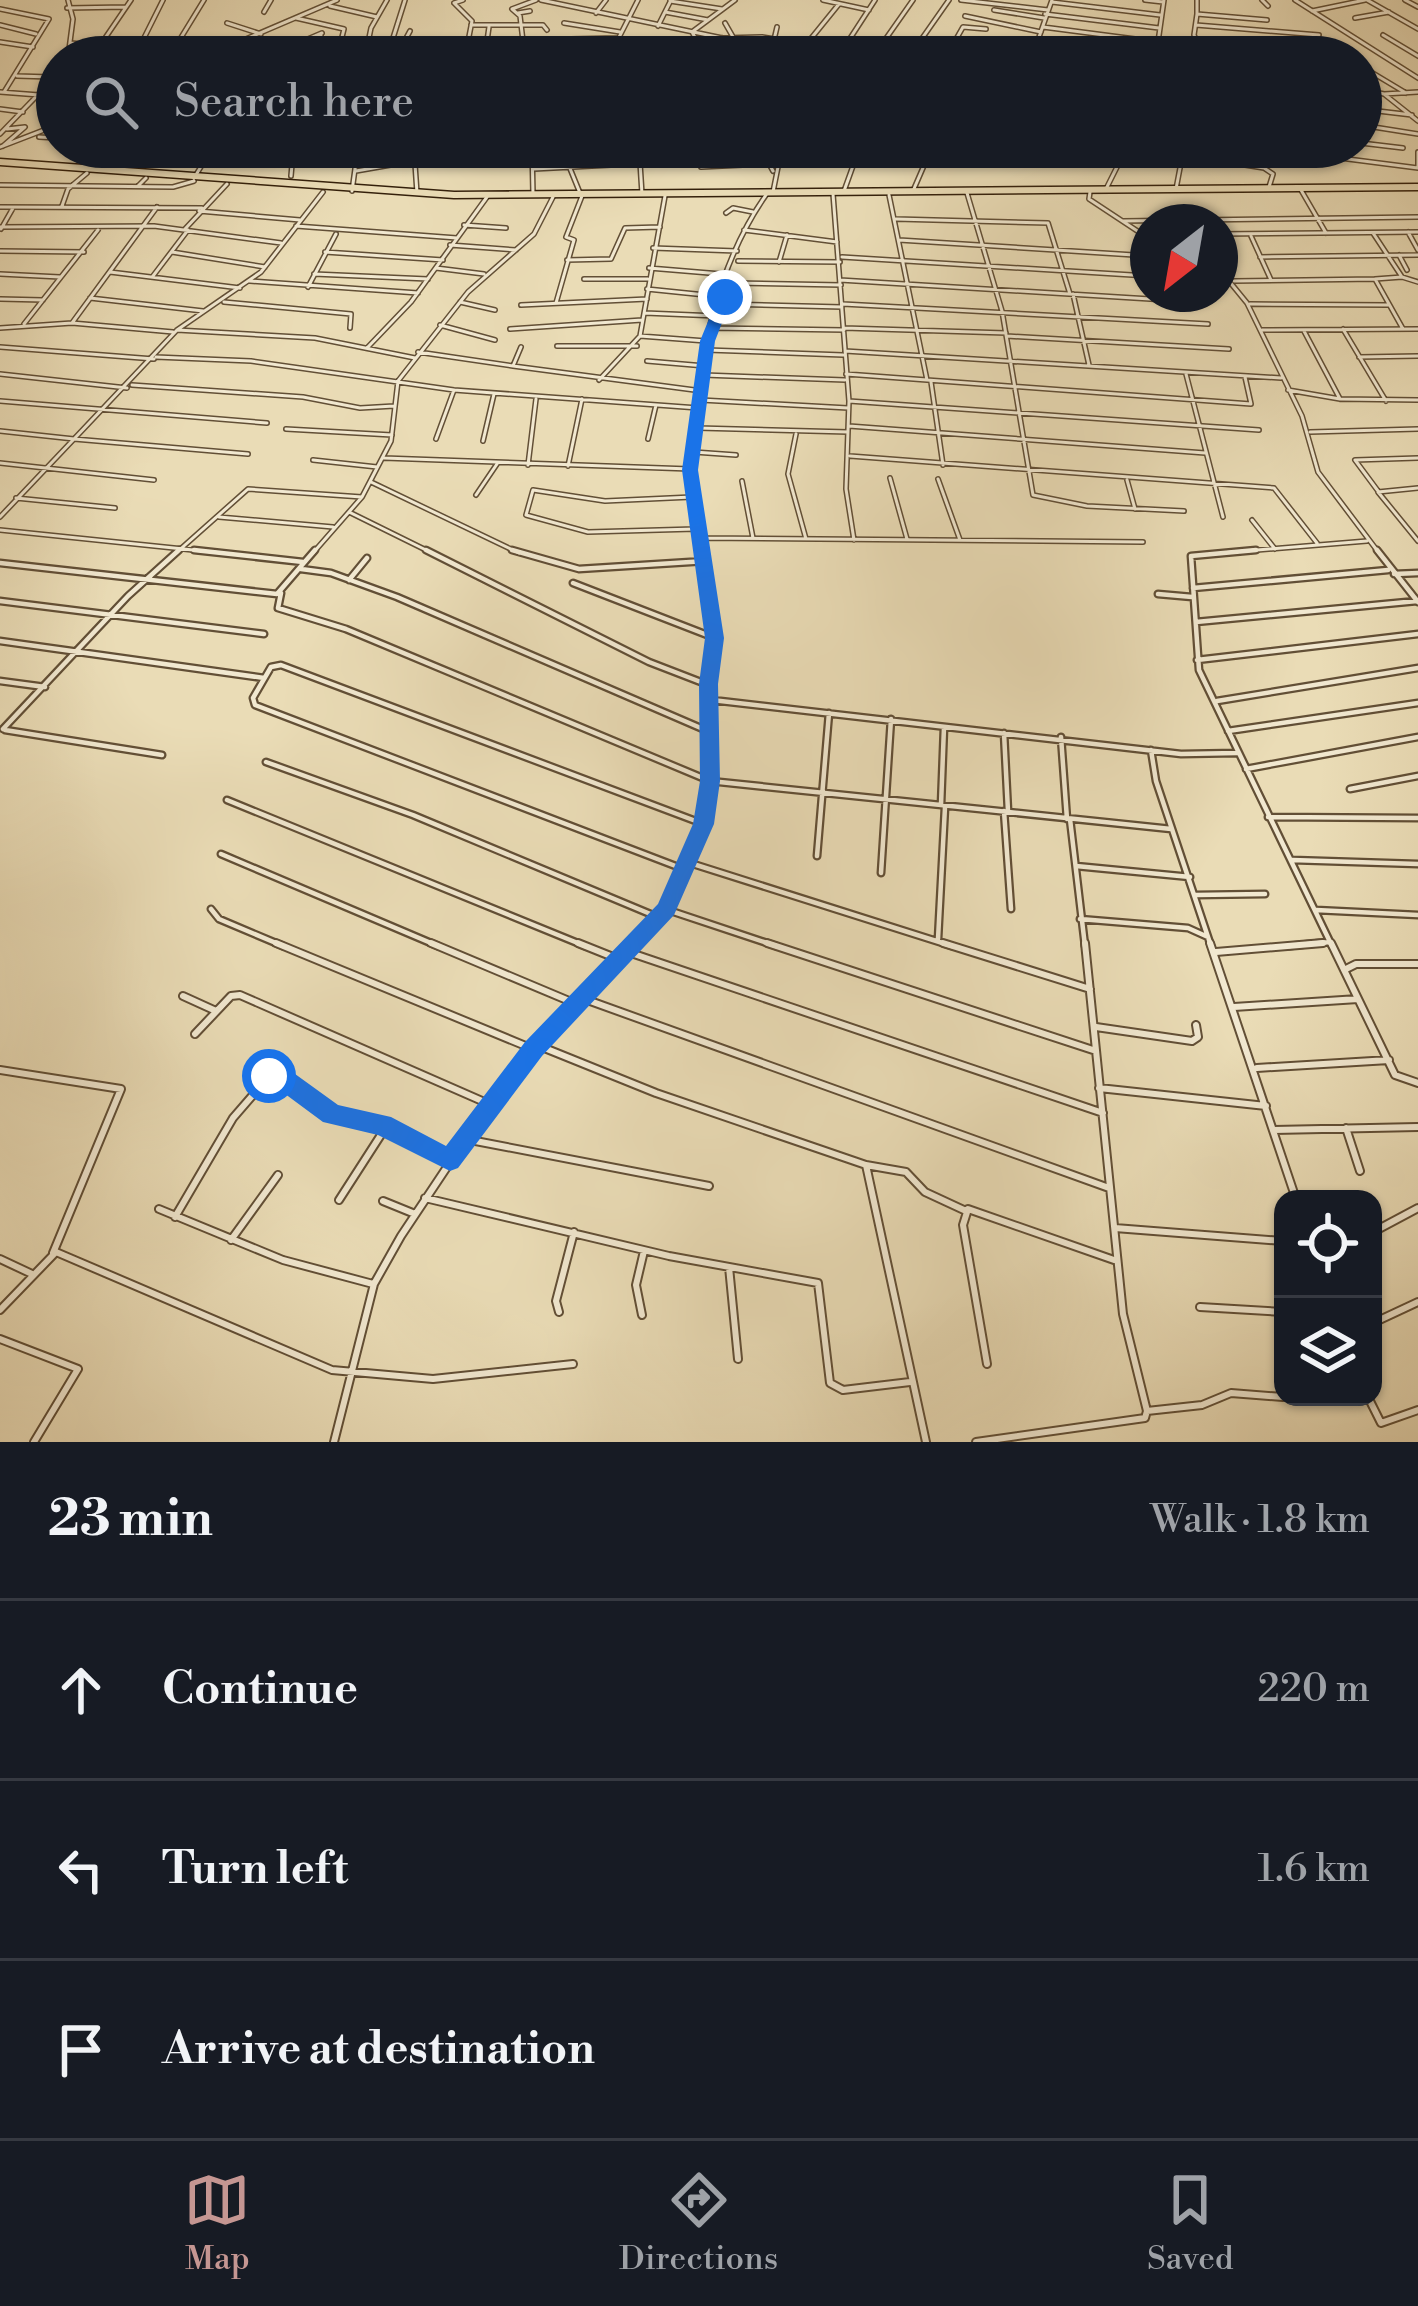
<!DOCTYPE html>
<html lang="en">
<head>
<meta charset="utf-8">
<style>
  body { margin:0; font-family:"Libre Bodoni",serif; background:#242831; color:#f1f3f6 }
  .controls { position:absolute; right:36px; bottom:36px; display:grid; overflow:hidden; border-radius:24px; box-shadow:0 3px 9px #0004 }
  .controls button { width:108px; height:108px; display:grid; place-items:center; padding:0; border:0; border-bottom:3px solid #363941; background:#171b24; color:#f1f3f6; font:60px sans-serif }
  .compass { position:absolute; left:1130px; top:204px; width:108px; height:108px; border-radius:50%; background:#171b24; box-shadow:0 3px 9px #0004; rotate:211deg }
  .stop { position:absolute; width:36px; height:36px; margin:-27px; border:9px solid #1a73e8; border-radius:50%; background:#fff }
  .stop.end { background:#1a73e8; border-color:#fff; box-shadow:0 3px 12px #0008 }
  .list { margin:0; padding:0; list-style:none }
  h2 { display:flex; justify-content:space-between; align-items:center; height:156px; margin:0; padding:0 48px; font-size:51px }
  h2 small { font-size:39px; font-weight:400; color:#9ea1a6 }
  .list li { display:grid; grid-template-columns:78px 1fr auto; gap:36px; align-items:center; box-sizing:border-box; height:180px; padding:0 48px; border-top:3px solid #363941 }
  .list b { display:block; font-size:45px; white-space:nowrap }
  .list em { font-size:39px; font-style:normal; color:#9ea1a6 }
  .icon { flex:none; width:66px; height:66px; fill:none; stroke:currentColor; stroke-width:2; stroke-linecap:round; stroke-linejoin:round }
  .map { position:relative; flex:none; width:1418px; height:1442px; overflow:hidden }
  .search { position:absolute; background:#171b24; box-shadow:0 3px 9px #0004; left:36px; right:36px; top:36px; height:132px; display:flex; align-items:center; gap:30px; box-sizing:border-box; padding:0 42px; border-radius:66px; color:#9ea1a6; font-size:45px }
  .sheet { height:696px; background:#171b24 }
  nav { display:flex; justify-content:space-around; align-items:center; box-sizing:border-box; height:168px; border-top:3px solid #363941; background:#171b24; font-size:33px; color:#9ea1a6 }
  nav a { display:grid; justify-items:center; gap:6px }
  nav .on { color:#c59692 }
  .map>svg:first-child { display:block }
  .lines { fill:none; stroke-linecap:round; stroke-linejoin:round }
  .minor-far2-casing { stroke:#624f36; stroke-width:6 }
  .minor-far1-casing { stroke:#624f36; stroke-width:9 }
  .minor-casing { stroke:#624f36; stroke-width:10 }
  .trunk-casing { stroke:#34200b; stroke-width:9 }
  .minor-far2 { stroke:#f1e8d0; stroke-width:3 }
  .minor-far1 { stroke:#f1e8d0; stroke-width:4.5 }
  .minor { stroke:#f1e8d0; stroke-width:6 }
  .trunk { stroke:#eadcb6; stroke-width:6 }
  .route { fill:#1a73e8 }
</style>
</head>
<body>
<div class="map">
<svg width="1418" height="1442" viewBox="0 0 1418 1442">
  <rect width="100%" height="100%" fill="#eadcb6"/>
  <filter id="stains"><feTurbulence type="fractalNoise" baseFrequency=".00167" numOctaves="4"/><feColorMatrix values="0 0 0 0 .2 0 0 0 0 .09 0 0 0 0 .02 0 0 0 .5 -.17"/></filter>
  <radialGradient id="worn" r=".72"><stop offset=".6" stop-color="#630" stop-opacity="0"/><stop offset="1" stop-color="#630" stop-opacity=".3"/></radialGradient>
  <g class="lines">
    <defs>
      <path id="minor-far2" d="M 68,0 L 73,19 L 68,57
        M 463,0 L 454,3 L 472,21 L 465,57
        M 541,0 L 722,38 L 762,37 L 842,50
        M 823,0 L 869,10
        M 961,0 L 1048,10
        M 1145,0 L 1163,2
        M 1164,0 L 1158,42 L 1166,57
        M 1197,0 L 1197,14
        M 1262,0 L 1268,6
        M 1295,0 L 1418,78
        M 1367,0 L 1418,29
        M 1405,0 L 1418,7
        M 670,1 L 722,9
        M 1052,2 L 1160,15
        M 330,6 L 377,17
        M 67,8 L 126,7
        M 0,9 L 49,19 L 4,92
        M 994,10 L 1044,18
        M 1312,11 L 1365,0
        M 264,12 L 271,0
        M 665,12 L 708,20
        M 518,13 L 530,11
        M 596,13 L 606,0
        M 1045,14 L 1159,28
        M 965,16 L 1041,32
        M 296,18 L 344,29 L 337,57
        M 1355,18 L 1389,12
        M 227,23 L 261,34
        M 564,23 L 620,32
        M 725,23 L 733,37
        M 0,25 L 36,34
        M 471,25 L 543,25 L 547,30
        M 1196,25 L 1319,35
        M 658,26 L 671,0
        M 1043,27 L 1158,42
        M 1383,35 L 1418,56
        M 722,38 L 736,57
        M 571,39 L 618,38
        M 1007,40 L 1124,57
        M 1196,40 L 1337,49
        M 809,41 L 839,4
        M 0,42 L 33,47
        M 70,43 L 207,54
        M 468,43 L 523,41 L 520,16 L 512,9 L 536,0
        M 99,47 L 131,0
        M 139,48 L 163,0
        M 174,49 L 204,0
        M 467,49 L 486,48 L 489,27
        M 951,49 L 1004,57
        M 1203,54 L 1243,57
        M 533,55 L 579,49
        M 204,57 L 337,0
        M 266,57 L 322,33
        M 316,57 L 321,35
        M 365,57 L 371,28 L 387,0
        M 387,57 L 405,0
        M 396,57 L 410,31
        M 575,57 L 578,39
        M 609,57 L 638,0
        M 626,57 L 639,43
        M 706,57 L 692,32 L 735,0
        M 770,57 L 777,27
        M 838,57 L 875,0
        M 873,57 L 913,0
        M 909,57 L 949,0
        M 946,57 L 963,27 L 986,29
        M 1032,57 L 1052,0
        M 1204,57 L 1194,35 L 1197,14 L 1267,20
        M 1361,66 L 1406,93
        M 17,76 L 51,77
        M 1361,89 L 1384,94 L 1418,121
        M 0,92 L 39,95
        M 1384,94 L 1418,92
        M 0,109 L 23,112
        M 1361,109 L 1412,115
        M 1361,125 L 1418,134
        M 0,134 L 57,75
        M 39,137 L 57,138
        M 1361,143 L 1403,148
        M 3,146 L 25,127 L 7,129
        M 0,147 L 57,125
        M 532,147 L 533,194
        M 639,147 L 642,194
        M 664,147 L 665,163
        M 703,147 L 701,167 L 765,164
        M 760,147 L 773,171
        M 844,147 L 973,165
        M 977,147 L 1120,162
        M 1137,147 L 1182,157
        M 1254,147 L 1418,168
        M 557,149 L 567,147
        M 211,150 L 359,151
        M 734,152 L 735,147
        M 1418,152 L 1418,167
        M 1182,155 L 1264,168 L 1273,174 L 1269,187
        M 415,164 L 417,193
        M 86,166 L 101,147
        M 569,166 L 580,193
        M 534,169 L 611,165
        M 356,171 L 494,147
        M 291,176 L 293,153
        M 194,178 L 210,152
        M 0,185 L 173,187 L 194,181
        M 138,186 L 146,178
        M 1106,189 L 1127,147
        M 1176,189 L 1184,147
        M 1301,190 L 1326,233
        M 352,191 L 358,147
        M 844,191 L 858,152
        M 913,191 L 932,147
        M 773,192 L 782,147
        M 1090,192 L 1089,199 L 1148,238
        M 967,193 L 1002,311 L 1033,495 L 1087,506 L 1184,511
        M 833,194 L 849,401 L 846,489 L 854,540
        M 889,195 L 927,380
        M 62,206 L 68,189 L 87,173
        M 0,207 L 202,208
        M 199,211 L 300,220
        M 726,213 L 733,208 L 753,212
        M 896,219 L 1048,223 L 1070,294
        M 1123,221 L 1418,217
        M 464,225 L 506,228
        M 296,226 L 457,238
        M 0,227 L 154,226 L 281,243
        M 1,229 L 13,208
        M 185,229 L 227,184
        M 744,230 L 837,242
        M 1408,232 L 1418,250
        M 1373,233 L 1402,277 L 1375,279 L 1403,329
        M 1220,234 L 1418,232
        M 1251,236 L 1271,280
        M 899,240 L 1134,255
        M 450,245 L 516,250
        M 653,248 L 737,251
        M 0,251 L 84,252
        M 172,252 L 265,267
        M 325,252 L 443,260
        M 1399,255 L 1407,270
        M 842,257 L 1148,276
        M 1260,257 L 1418,255
        M 567,260 L 611,259 L 625,228 L 660,227
        M 738,261 L 840,262
        M 779,262 L 787,235
        M 436,268 L 484,274
        M 649,268 L 733,275
        M 1220,270 L 1247,303 L 1302,416 L 1318,472 L 1379,553
        M 110,272 L 240,288
        M 0,274 L 60,277
        M 314,274 L 428,279
        M 153,276 L 188,230
        M 1402,277 L 1418,282
        M 584,279 L 648,279
        M 840,280 L 1199,302
        M 250,281 L 418,293
        M 1234,281 L 1375,279
        M 732,283 L 841,285
        M 308,287 L 336,234
        M 647,289 L 725,297
        M 1073,294 L 1089,365
        M 90,298 L 203,311
        M 0,299 L 43,300
        M 224,302 L 351,314 L 350,328
        M 460,302 L 495,310
        M 556,303 L 574,240 L 566,237 L 582,196
        M 722,304 L 842,307
        M 843,304 L 1208,324
        M 1250,304 L 1388,305
        M 521,305 L 647,299
        M 645,313 L 717,316
        M 72,323 L 157,207
        M 24,324 L 98,230
        M 440,325 L 495,340
        M 0,328 L 72,323 L 173,332
        M 711,328 L 844,330
        M 844,328 L 1006,333
        M 510,329 L 642,320
        M 1343,329 L 1386,401
        M 177,330 L 315,338 L 415,358
        M 1262,330 L 1418,329
        M 1304,331 L 1340,399
        M 640,336 L 706,341
        M 1007,336 L 1229,349
        M 557,346 L 637,346
        M 0,347 L 154,359
        M 521,347 L 513,366 L 702,391
        M 367,348 L 411,302 L 487,197
        M 707,350 L 843,355
        M 845,351 L 1281,378
        M 418,352 L 513,366
        M 156,357 L 251,361 L 454,390 L 698,408
        M 1359,357 L 1418,356
        M 647,361 L 705,366
        M 0,374 L 127,388
        M 846,374 L 1251,404 L 1245,377
        M 1186,374 L 1223,517
        M 704,375 L 845,380
        M 599,380 L 640,336 L 665,196
        M 931,382 L 943,465
        M 132,385 L 303,397 L 360,408 L 394,406
        M 1288,390 L 1340,399 L 1418,400
        M 701,400 L 848,408
        M 0,401 L 267,423
        M 849,401 L 1259,430
        M 849,426 L 1205,453
        M 698,428 L 848,432
        M 286,429 L 392,435
        M 0,431 L 74,439 L 177,330 L 261,272 L 323,192
        M 1310,432 L 1418,429
        M 796,434 L 788,474 L 806,539
        M 436,439 L 454,390
        M 648,439 L 656,405
        M 483,441 L 494,394
        M 694,452 L 736,455
        M 850,456 L 1274,488 L 1317,543
        M 384,458 L 690,469
        M 313,460 L 377,467
        M 0,463 L 154,480
        M 528,465 L 536,399
        M 568,466 L 582,399
        M 890,478 L 907,539
        M 938,479 L 960,540
        M 1127,480 L 1135,509
        M 742,481 L 753,538
        M 371,482 L 519,553
        M 1418,488 L 1378,492 L 1418,541
        M 1378,491 L 1355,460 L 1418,458
        M 476,495 L 497,464
        M 692,497 L 605,501 L 533,490 L 526,515 L 588,532 L 695,529
        M 16,498 L 115,508
        M 349,512 L 432,553
        M 0,517 L 74,439 L 248,454
        M 219,517 L 333,527
        M 1252,520 L 1275,549
        M 0,530 L 222,553
        M 700,538 L 1143,542
        M 176,553 L 248,489 L 362,497 L 391,441 L 398,381 L 468,292 L 534,234 L 553,197
        M 313,553 L 362,497
        M 701,553 C 683,440 699,291 766,195
        M 1221,553 L 1367,541"/>
      <path id="minor-far1" d="M 194,550 L 303,562
        M 426,550 L 649,662 L 706,684
        M 512,550 L 579,569 L 706,561
        M 1256,550 L 1191,556 L 1199,670 L 1332,946
        M 1377,550 L 1418,602
        M 0,563 L 277,594 L 315,550
        M 301,569 L 331,573 L 397,597 L 710,732
        M 1394,574 L 1418,573
        M 349,580 L 367,558
        M 573,583 L 715,638
        M 1193,588 L 1388,570
        M 281,593 L 278,608 L 346,629 L 710,781 L 1171,829
        M 1158,594 L 1192,597
        M 0,601 L 264,634
        M 1196,622 L 1417,601
        M 0,641 L 264,678
        M 1197,660 L 1418,634
        M 0,681 L 45,687
        M 712,700 L 1181,754 L 1237,753
        M 1217,701 L 1418,668
        M 3,729 L 128,596 L 179,550
        M 5,730 L 162,755
        M 1228,731 L 1418,703
        M 1004,733 L 1008,811
        M 1061,737 L 1067,819
        M 1151,750 L 1156,781 L 1208,937
        M 266,762 L 413,815 L 660,918
        M 1246,769 L 1418,737
        M 1350,789 L 1418,776
        M 227,800 L 585,946
        M 941,805 L 944,727
        M 1004,811 L 1011,909
        M 1268,817 L 1418,818
        M 1070,819 L 1085,946
        M 221,854 L 438,946
        M 817,856 L 829,713
        M 1292,860 L 1418,864
        M 690,863 L 952,946
        M 1076,866 L 1190,877
        M 686,870 L 255,705 L 253,698 L 271,667 L 281,665 L 701,823
        M 881,873 L 891,719
        M 1196,895 L 1265,894
        M 211,909 L 219,919 L 283,946
        M 668,910 L 776,946
        M 1316,910 L 1418,915
        M 1080,919 L 1188,928 L 1208,937 L 1211,946
        M 938,939 L 945,807
        M 633,946 C 728,848 721,677 701,550
        M 1289,946 L 1330,942"/>
      <path id="minor" d="M 276,943 L 533,1049
        M 431,943 L 574,1003
        M 578,943 L 618,959
        M 767,943 L 1096,1051
        M 943,943 L 1090,989
        M 1085,943 L 1123,1314 L 1147,1411
        M 1210,943 L 1296,1199
        M 1331,943 L 1395,1075 L 1418,1083
        M 1216,952 L 1323,943
        M 631,953 L 1103,1113
        M 1344,970 L 1356,964 L 1418,964
        M 183,996 L 216,1011
        M 579,997 L 1109,1188
        M 1234,1007 L 1358,999
        M 1096,1027 L 1192,1041 L 1198,1037 L 1196,1025
        M 195,1034 L 231,996 L 240,995 L 489,1104
        M 537,1045 L 656,1093 L 866,1165 L 906,1172 L 925,1192 L 966,1211
        M 1257,1068 L 1389,1060
        M 0,1070 L 121,1089 L 53,1253
        M 1099,1088 L 1266,1106
        M 1346,1128 L 1360,1171
        M 1274,1130 L 1418,1127
        M 465,1139 L 709,1186
        M 866,1165 L 926,1442
        M 425,1198 L 669,1256 L 818,1283 L 830,1383 L 843,1390 L 910,1382
        M 339,1200 L 386,1127
        M 383,1201 L 415,1214
        M 159,1209 L 283,1260 L 373,1284
        M 175,1217 L 233,1118 L 272,1073 L 332,1115 L 382,1125 L 450,1160
        M 1115,1228 L 1283,1241
        M 1373,1232 L 1418,1208
        M 231,1240 L 278,1175
        M 0,1259 L 32,1274
        M 729,1267 L 738,1359
        M 1200,1307 L 1283,1312
        M 0,1310 L 56,1252 L 332,1370 L 433,1379 L 573,1364
        M 559,1312 L 556,1301 L 574,1232
        M 642,1315 L 636,1285 L 644,1251
        M 1373,1323 L 1418,1302
        M 0,1339 L 78,1369 L 34,1442
        M 987,1364 L 963,1225 L 968,1209 L 1114,1260
        M 1368,1397 L 1381,1423 L 1418,1410
        M 334,1442 L 374,1284 L 401,1236 L 489,1104 L 533,1049 L 636,943
        M 976,1442 L 1145,1418 L 1147,1411 L 1202,1405 L 1231,1393 L 1283,1397"/>
      <path id="trunk" d="M 0,162 L 454,195 L 1418,187"/>
    </defs>
    <!-- minor-far2 casing -->
    <use href="#minor-far2" class="minor-far2-casing"/>
    <!-- minor-far1 casing -->
    <use href="#minor-far1" class="minor-far1-casing"/>
    <!-- minor casing -->
    <use href="#minor" class="minor-casing"/>
    <!-- trunk casing -->
    <use href="#trunk" class="trunk-casing"/>
    <!-- minor-far2 -->
    <use href="#minor-far2" class="minor-far2"/>
    <!-- minor-far1 -->
    <use href="#minor-far1" class="minor-far1"/>
    <!-- minor -->
    <use href="#minor" class="minor"/>
    <!-- trunk -->
    <use href="#trunk" class="trunk"/>
  </g>
  <!-- route -->
  <path class="route" d="M 725,292 L 732,297 L 715,341 L 698,470 L 724,638 L 718,684 L 720,781 L 714,824 L 674,915 L 542,1056 L 458,1168 L 450,1171 L 378,1135 L 323,1122 L 273,1085 L 260,1083 L 260,1068 L 284,1066 L 338,1105 L 391,1117 L 446,1146 L 525,1042 L 658,904 L 693,824 L 700,781 L 699,684 L 705,638 L 682,470 L 700,341 L 718,297 Z"/>
  <rect width="100%" height="100%" filter="url(#stains)"/>
  <rect width="100%" height="100%" fill="url(#worn)"/>
</svg>
<div class="controls">
<button><svg class="icon" aria-label="locate" viewBox="0 0 24 24"><circle cx="12" cy="12" r="6"/><path d="M12 2v4M12 18v4M2 12h4M18 12h4"/></svg></button>
<button><svg class="icon" aria-label="layers" viewBox="0 0 24 24"><path d="M12 4l9 5-9 5-9-5zM3 14l9 5 9-5"/></svg></button>
</div>
<svg class="compass" viewBox="-18 -18 36 36"><path d="M0-13l5 13h-10z" fill="#e53935"/><path d="M0 13l5-13h-10z" fill="#9ea1a6"/></svg>
<div class="stop" style="left:269px;top:1076px"></div>
<div class="stop end" style="left:725px;top:297px"></div>
<div class="search"><svg class="icon" aria-label="search" viewBox="0 0 24 24"><circle cx="10" cy="10" r="6"/><path d="M15 15l6 6"/></svg>Search here</div>
</div>
<section class="sheet">
<h2>23 min<small>Walk · 1.8 km</small></h2>
<ul class="list">
<li><svg class="icon" aria-label="ahead" viewBox="0 0 24 24"><path d="M12 20V5M6 11l6-6 6 6"/></svg><div><b>Continue</b></div><em>220 m</em></li>
<li><svg class="icon" aria-label="left" viewBox="0 0 24 24"><path d="M17 20v-9H6M10 6l-5 5 5 5"/></svg><div><b>Turn left</b></div><em>1.6 km</em></li>
<li><svg class="icon" aria-label="arrive" viewBox="0 0 24 24"><path d="M6 21V4h12l-3 4 3 4H6"/></svg><div><b>Arrive at destination</b></div></li>
</ul>
</section>
<nav>
<a class="on"><svg class="icon" aria-label="map" viewBox="0 0 24 24"><path d="M3 6l6-2 6 2 6-2v14l-6 2-6-2-6 2zM9 4v14M15 6v14"/></svg>Map</a>
<a><svg class="icon" aria-label="directions" viewBox="0 0 24 24"><path d="M12 3l9 9-9 9-9-9zM9 14v-3h6M13 9l2 2-2 2"/></svg>Directions</a>
<a><svg class="icon" aria-label="saved" viewBox="0 0 24 24"><path d="M7 4h10v16l-5-4-5 4z"/></svg>Saved</a>
</nav>
</body>
</html>
